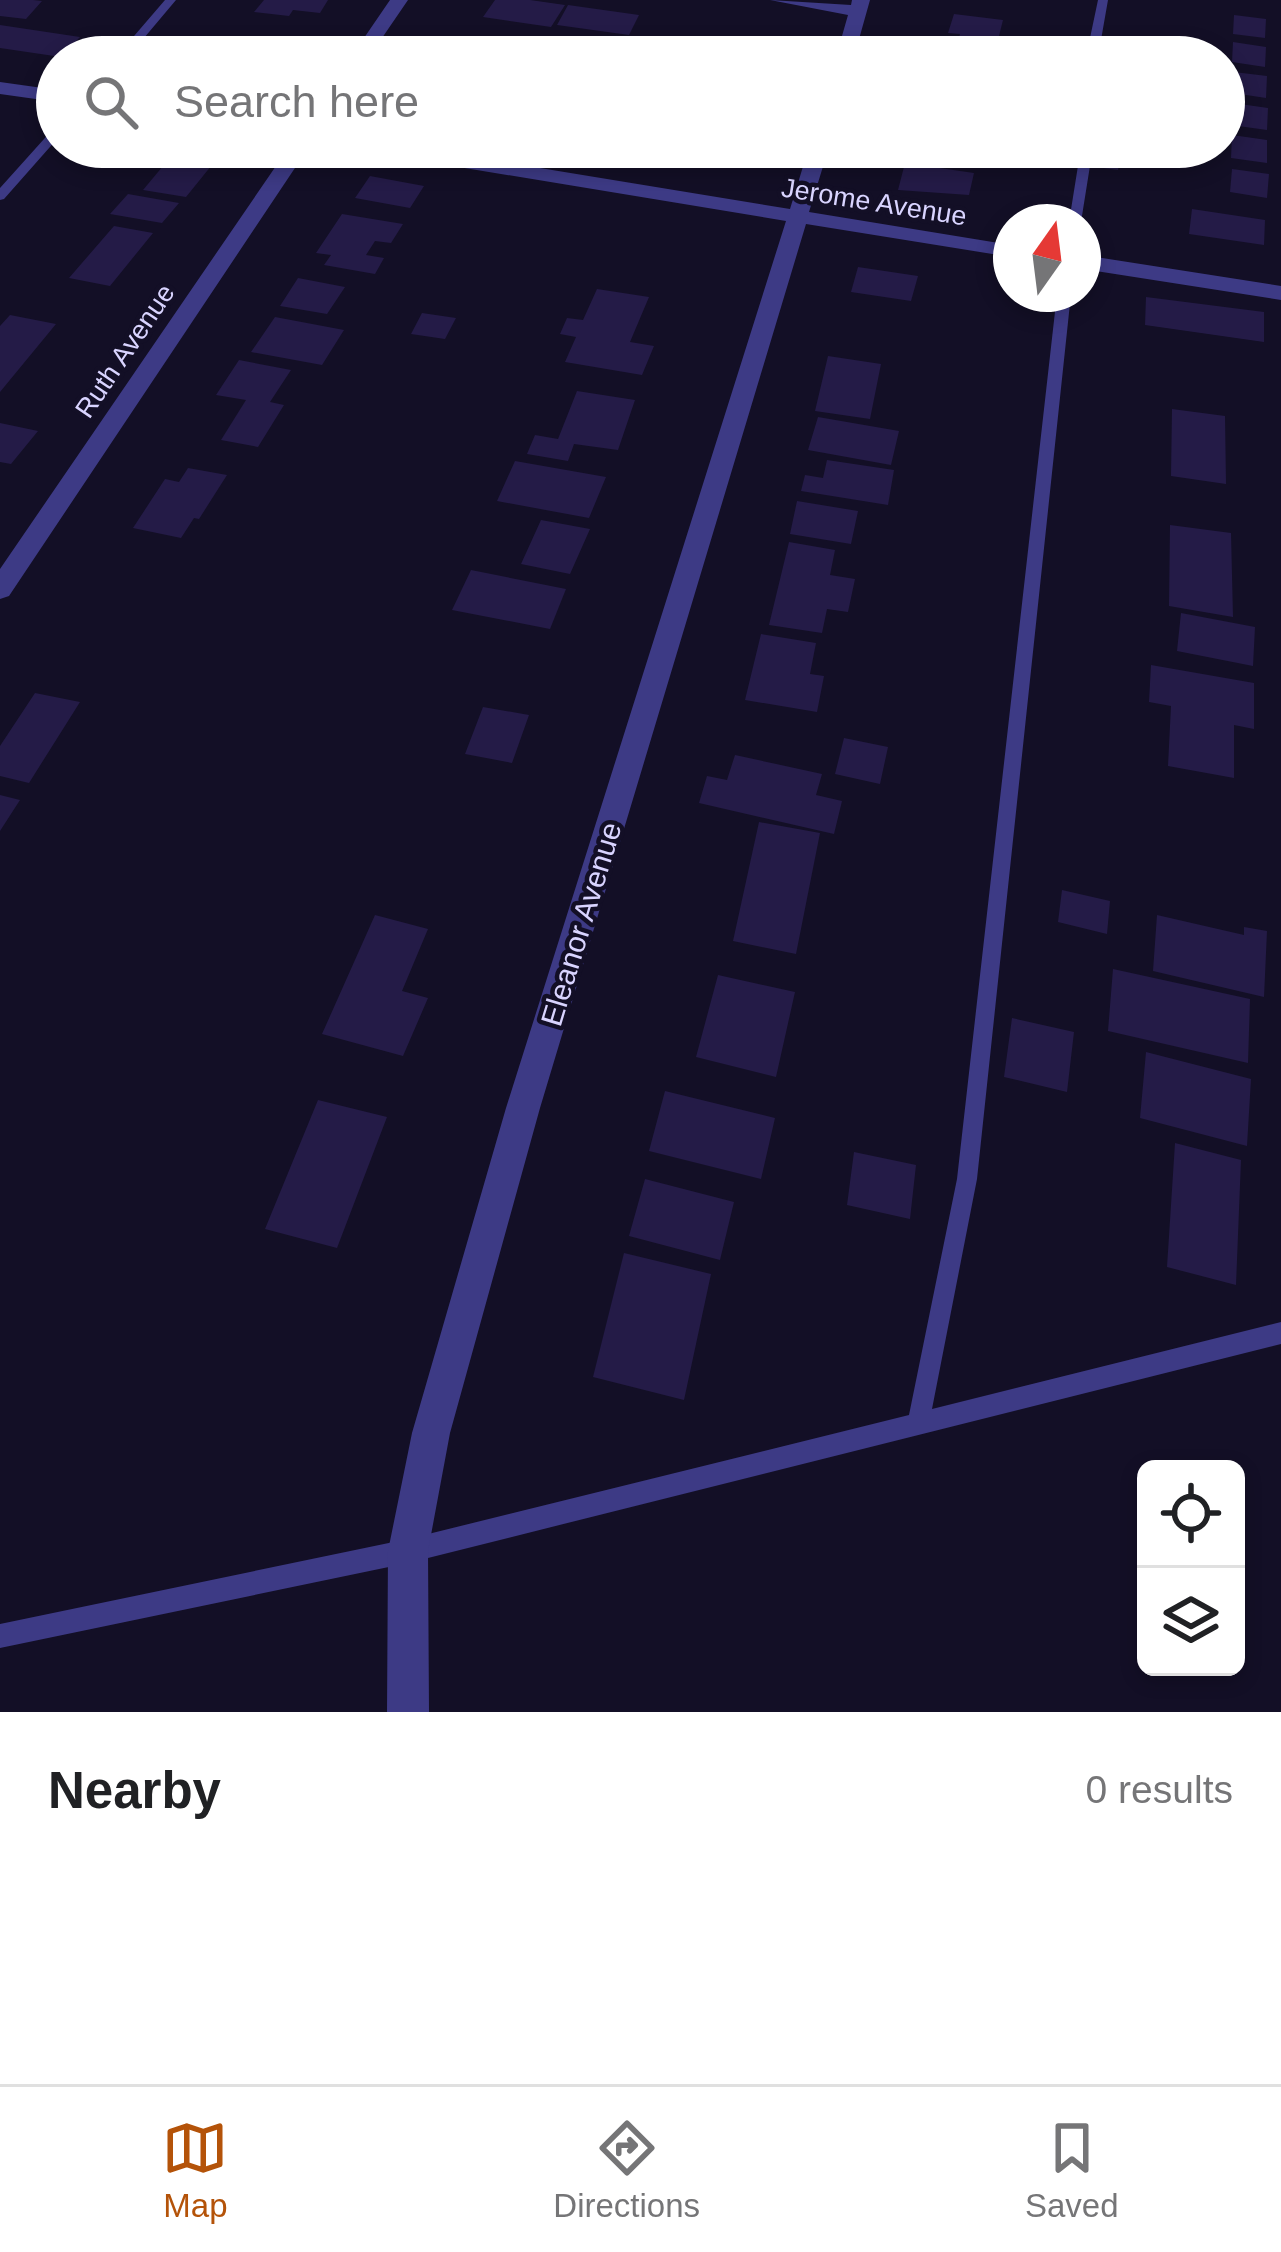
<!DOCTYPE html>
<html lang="en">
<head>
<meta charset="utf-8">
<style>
  body { margin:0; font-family:Arial,sans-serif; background:#f2f2f2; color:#202124 }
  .controls { position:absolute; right:36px; bottom:36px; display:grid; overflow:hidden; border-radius:18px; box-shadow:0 6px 18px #0003 }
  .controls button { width:108px; height:108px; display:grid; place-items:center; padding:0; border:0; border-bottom:3px solid #e0e0e0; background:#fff; color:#202124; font:60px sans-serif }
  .compass { position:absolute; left:993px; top:204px; width:108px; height:108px; border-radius:50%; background:#fff; box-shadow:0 6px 18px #0003; rotate:14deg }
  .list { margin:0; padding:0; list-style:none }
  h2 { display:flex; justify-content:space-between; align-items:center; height:156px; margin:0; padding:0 48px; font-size:51px }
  h2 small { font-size:39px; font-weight:400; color:#757577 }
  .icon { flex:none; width:66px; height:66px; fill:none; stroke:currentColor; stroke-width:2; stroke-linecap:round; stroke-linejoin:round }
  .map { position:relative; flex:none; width:1281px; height:1712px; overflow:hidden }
  .search { position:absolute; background:#fff; box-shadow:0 6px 18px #0003; left:36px; right:36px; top:36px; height:132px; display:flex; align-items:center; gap:30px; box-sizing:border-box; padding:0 42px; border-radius:66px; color:#757577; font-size:45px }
  .sheet { height:372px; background:#fff }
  nav { display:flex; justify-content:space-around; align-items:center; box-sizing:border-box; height:168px; border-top:3px solid #e0e0e0; background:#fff; font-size:33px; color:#757577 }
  nav a { display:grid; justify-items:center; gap:6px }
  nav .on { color:#b45309 }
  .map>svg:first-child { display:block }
  .building { fill:#241b47 }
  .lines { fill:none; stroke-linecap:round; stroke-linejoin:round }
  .service { fill:#3d3a85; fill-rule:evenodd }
  .minor { fill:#3d3a85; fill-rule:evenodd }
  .labels { text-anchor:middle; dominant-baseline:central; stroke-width:9; stroke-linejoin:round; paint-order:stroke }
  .far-street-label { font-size:27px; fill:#d9d4ff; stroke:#130f26 }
  .street-label { font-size:30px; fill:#d9d4ff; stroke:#130f26 }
</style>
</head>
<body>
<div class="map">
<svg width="1281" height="1712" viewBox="0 0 1281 1712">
  <rect width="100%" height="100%" fill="#130f26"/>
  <!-- building -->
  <path class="building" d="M 0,0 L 33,0 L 42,1 L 26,19 L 0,16 Z
    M 264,0 L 328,0 L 320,13 L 293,10 L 289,16 L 254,12 Z
    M 495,0 L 530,0 L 565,5 L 551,27 L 483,17 Z
    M 568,5 L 639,15 L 629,35 L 557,25 Z
    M 954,14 L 1003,20 L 994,56 L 955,51 L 960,34 L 948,33 Z
    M 1234,15 L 1266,19 L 1265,38 L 1233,34 Z
    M 0,25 L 80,37 L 61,57 L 0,48 Z
    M 1048,38 L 1081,42 L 1078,57 L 1044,57 Z
    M 1233,42 L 1266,47 L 1265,67 L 1232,62 Z
    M 1234,72 L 1267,76 L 1266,98 L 1233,93 Z
    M 1233,103 L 1268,108 L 1267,130 L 1231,125 Z
    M 1232,135 L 1267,140 L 1267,163 L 1231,158 Z
    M 902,147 L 959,147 L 956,157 Z
    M 178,148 L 220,155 L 186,197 L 143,190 Z
    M 1092,150 L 1121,155 L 1118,170 L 1089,166 Z
    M 905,163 L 974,173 L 969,195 L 898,190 Z
    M 1232,169 L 1269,174 L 1267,198 L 1230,192 Z
    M 370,176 L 424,186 L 410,208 L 355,198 Z
    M 128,194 L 179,203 L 162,223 L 110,214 Z
    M 1192,209 L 1265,220 L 1264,245 L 1189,234 Z
    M 342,214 L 403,224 L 391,243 L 375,241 L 366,255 L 384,258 L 375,274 L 324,265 L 331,255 L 316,253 Z
    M 114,226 L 153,233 L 110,286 L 69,278 Z
    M 858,267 L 918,276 L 911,301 L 851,292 Z
    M 298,278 L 345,287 L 327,314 L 280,306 Z
    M 597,289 L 649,297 L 630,342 L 654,346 L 642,375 L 565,362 L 576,337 L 560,334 L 567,318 L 583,320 Z
    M 1146,297 L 1264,312 L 1264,342 L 1145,325 Z
    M 422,313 L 456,318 L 445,339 L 411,334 Z
    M 10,315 L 56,324 L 0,392 L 0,326 Z
    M 275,317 L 344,330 L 322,365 L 251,352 Z
    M 828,356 L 881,364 L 870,419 L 815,411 Z
    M 239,360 L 291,370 L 270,402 L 284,405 L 258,447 L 221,440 L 246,400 L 216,395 Z
    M 577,391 L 635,400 L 618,450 L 574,444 L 568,461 L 527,454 L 535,435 L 558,439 Z
    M 1172,409 L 1225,416 L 1226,484 L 1171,476 Z
    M 818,417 L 899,431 L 891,465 L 808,450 Z
    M 0,423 L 38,431 L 11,464 L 0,462 Z
    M 827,460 L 894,470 L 888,505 L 801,491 L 805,475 L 823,478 Z
    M 515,461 L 606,477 L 589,518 L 497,501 Z
    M 188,468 L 227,475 L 199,519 L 194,518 L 181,538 L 133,528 L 165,479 L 179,482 Z
    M 797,501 L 858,511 L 851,544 L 790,534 Z
    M 541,520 L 590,529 L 570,574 L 521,564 Z
    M 1170,525 L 1231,533 L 1233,617 L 1169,606 Z
    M 789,542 L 835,550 L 830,575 L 855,579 L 848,612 L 827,609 L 822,633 L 769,625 Z
    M 471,570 L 566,589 L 550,629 L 452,610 Z
    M 1181,613 L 1255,627 L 1253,666 L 1177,651 Z
    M 761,634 L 816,643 L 810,674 L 824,676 L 817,712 L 745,700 Z
    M 1151,665 L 1254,683 L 1254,729 L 1234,725 L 1234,778 L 1168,766 L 1171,706 L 1149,702 Z
    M 35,693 L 80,702 L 29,783 L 0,776 L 0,746 Z
    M 483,707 L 529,715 L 512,763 L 465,754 Z
    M 844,738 L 888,747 L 880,784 L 835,774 Z
    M 735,755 L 822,774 L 816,795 L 842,801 L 834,834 L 699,803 L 707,776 L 727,780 Z
    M 0,795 L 20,800 L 0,831 Z
    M 759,822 L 820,833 L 796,954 L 733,941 Z
    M 1062,890 L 1110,901 L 1107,934 L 1058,922 Z
    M 375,915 L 428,929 L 402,991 L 428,998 L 403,1056 L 322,1034 Z
    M 1157,915 L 1244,935 L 1244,927 L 1267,931 L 1264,997 L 1153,971 Z
    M 1113,969 L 1250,999 L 1248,1063 L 1108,1031 Z
    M 718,975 L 795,992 L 776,1077 L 696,1057 Z
    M 1012,1018 L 1074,1032 L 1067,1092 L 1004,1077 Z
    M 1146,1052 L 1251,1079 L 1247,1146 L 1140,1118 Z
    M 665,1091 L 775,1118 L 761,1179 L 649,1151 Z
    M 318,1100 L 387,1117 L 337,1248 L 265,1229 Z
    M 1175,1143 L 1241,1160 L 1236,1285 L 1167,1267 Z
    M 854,1152 L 916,1165 L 910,1219 L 847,1205 Z
    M 645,1179 L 734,1202 L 720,1260 L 629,1236 Z
    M 624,1253 L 711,1274 L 684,1400 L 593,1377 Z"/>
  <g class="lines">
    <!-- service -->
    <path class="service" d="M 165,0 L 176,0 L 128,57 L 116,57 Z
      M 1098,0 L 1108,0 L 1098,57 L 1086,57 Z
      M 57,128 L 57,139 L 4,199 L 0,200 L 0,188 L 53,129 Z
      M 1081,147 L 1093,147 L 1081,222 L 1069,222 Z
      M 1057,294 L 1071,294 L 977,1179 L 932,1409 L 1281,1322 L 1281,1344 L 408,1563 L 0,1648 L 0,1624 L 408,1539 L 909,1415 L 957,1179 Z"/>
    <!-- minor -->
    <path class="minor" d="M 390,0 L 408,0 L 369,57 L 351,57 Z
      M 770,0 L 851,5 L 852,0 L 870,0 L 854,57 L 836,57 L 848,15 Z
      M 0,82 L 57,90 L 57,102 L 0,94 Z
      M 289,147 L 309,147 L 9,596 L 0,599 L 0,569 Z
      M 364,147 L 411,147 L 790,209 L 809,147 L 829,147 L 809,212 L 1011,245 L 1011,257 L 806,224 L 540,1108 L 450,1433 L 428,1551 L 429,1712 L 387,1712 L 388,1551 L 412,1433 L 506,1108 L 786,221 L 374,153 Z
      M 1083,255 L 1281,286 L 1281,300 L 1083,269 Z"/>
  </g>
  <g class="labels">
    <!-- far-street labels -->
    <g class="far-street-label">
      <text transform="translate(874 202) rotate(9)">Jerome Avenue</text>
      <text transform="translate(125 351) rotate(-56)">Ruth Avenue</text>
    </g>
    <!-- street labels -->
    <g class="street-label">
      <text transform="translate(581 924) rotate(-73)">Eleanor Avenue</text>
    </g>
  </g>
</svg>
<div class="controls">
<button><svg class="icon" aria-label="locate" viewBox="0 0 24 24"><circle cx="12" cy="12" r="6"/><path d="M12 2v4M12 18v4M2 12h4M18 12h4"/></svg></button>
<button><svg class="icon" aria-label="layers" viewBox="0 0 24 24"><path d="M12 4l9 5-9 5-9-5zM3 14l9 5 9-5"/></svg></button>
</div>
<svg class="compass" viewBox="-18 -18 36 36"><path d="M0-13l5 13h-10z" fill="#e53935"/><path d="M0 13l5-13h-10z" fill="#757577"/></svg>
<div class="search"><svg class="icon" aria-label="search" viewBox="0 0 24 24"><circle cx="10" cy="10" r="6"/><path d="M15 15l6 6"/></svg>Search here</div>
</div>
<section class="sheet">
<h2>Nearby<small>0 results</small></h2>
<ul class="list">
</ul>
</section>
<nav>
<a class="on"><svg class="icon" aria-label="map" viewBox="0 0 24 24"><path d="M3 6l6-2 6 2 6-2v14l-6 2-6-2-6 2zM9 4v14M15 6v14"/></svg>Map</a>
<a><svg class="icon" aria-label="directions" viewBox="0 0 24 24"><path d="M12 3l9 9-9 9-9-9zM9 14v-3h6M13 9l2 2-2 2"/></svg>Directions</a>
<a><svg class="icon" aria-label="saved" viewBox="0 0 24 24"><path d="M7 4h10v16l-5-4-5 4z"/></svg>Saved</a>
</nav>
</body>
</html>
